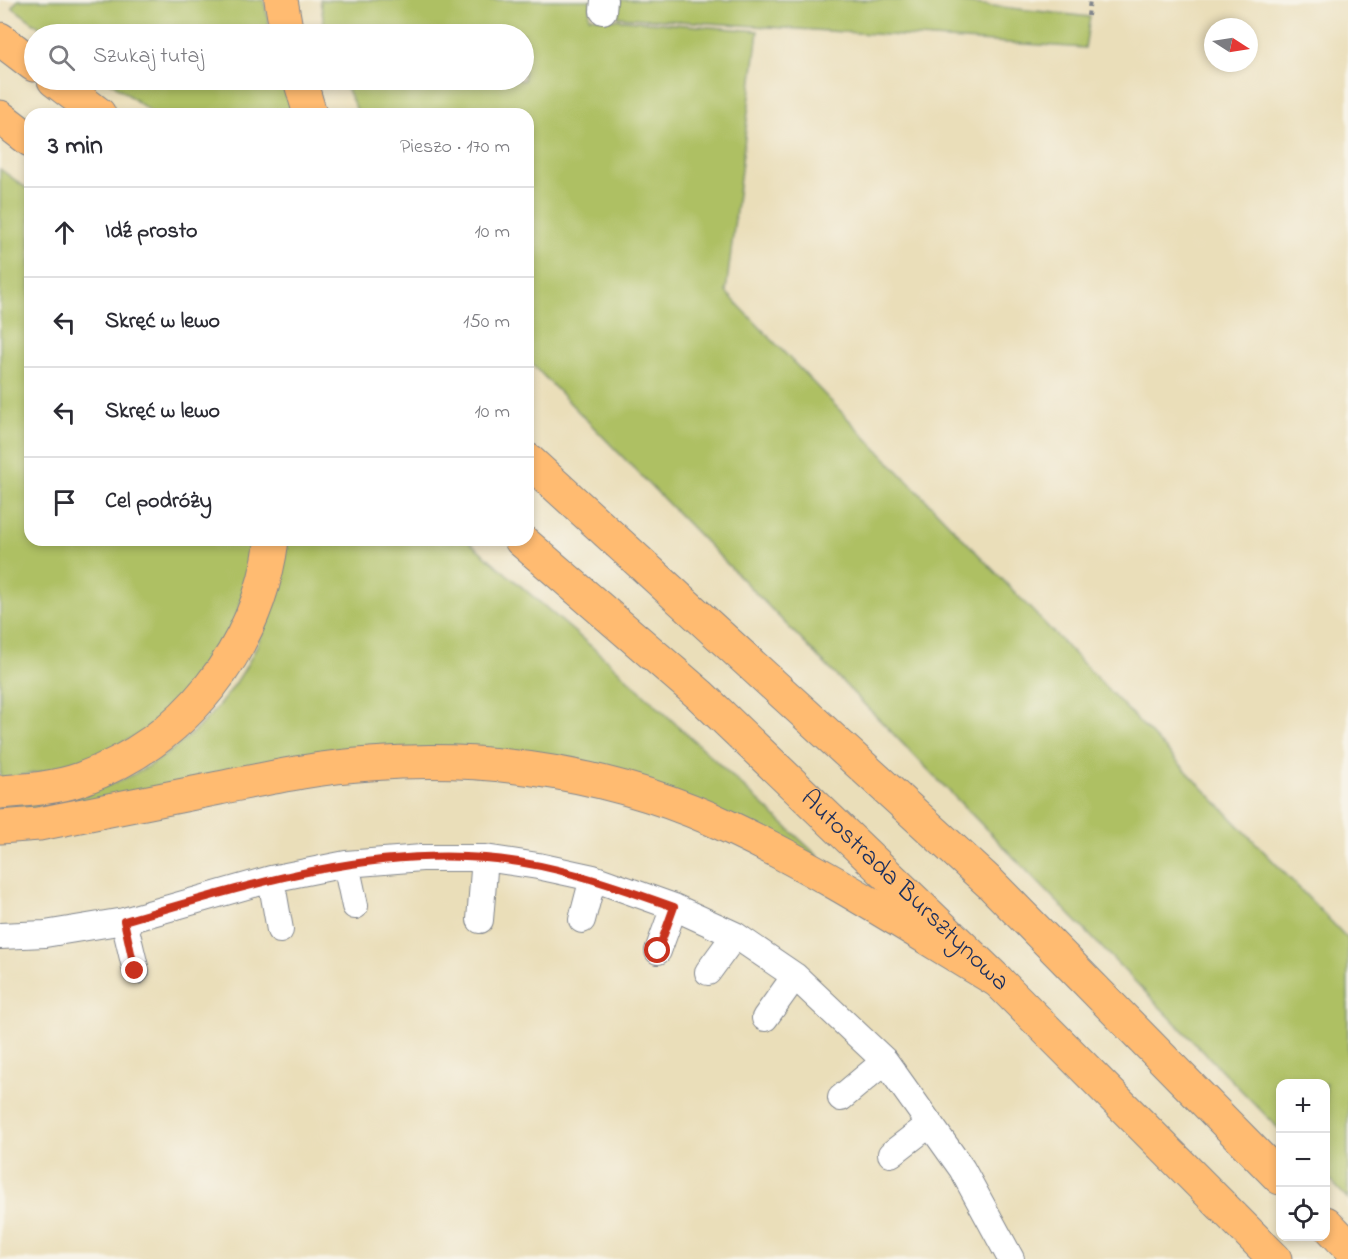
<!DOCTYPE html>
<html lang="pl">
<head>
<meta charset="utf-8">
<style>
  body { margin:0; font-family:"Indie Flower",sans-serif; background:#f7f7f7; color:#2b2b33 }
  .controls { position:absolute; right:18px; bottom:18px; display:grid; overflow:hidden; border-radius:12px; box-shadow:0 3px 9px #0003 }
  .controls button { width:54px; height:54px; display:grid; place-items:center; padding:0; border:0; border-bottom:2px solid #e1e1e2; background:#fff; color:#2b2b33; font:30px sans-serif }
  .compass { position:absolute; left:1204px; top:18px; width:54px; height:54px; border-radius:50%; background:#fff; box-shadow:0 3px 9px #0003; rotate:102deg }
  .stop { position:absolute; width:18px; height:18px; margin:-14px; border:4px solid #c8321e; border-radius:50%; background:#fff }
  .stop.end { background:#c8321e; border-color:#fff; box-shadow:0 2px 6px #0008 }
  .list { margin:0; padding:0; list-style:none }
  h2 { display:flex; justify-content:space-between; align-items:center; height:78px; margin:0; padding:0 24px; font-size:26px }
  h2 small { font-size:20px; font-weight:400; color:#7c7c81 }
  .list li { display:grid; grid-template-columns:39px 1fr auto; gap:18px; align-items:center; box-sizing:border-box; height:90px; padding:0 24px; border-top:2px solid #e1e1e2 }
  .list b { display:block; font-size:22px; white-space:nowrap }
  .list em { font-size:20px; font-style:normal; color:#7c7c81 }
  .icon { flex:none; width:33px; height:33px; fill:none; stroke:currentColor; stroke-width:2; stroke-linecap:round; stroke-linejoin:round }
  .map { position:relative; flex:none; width:1348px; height:1259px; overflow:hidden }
  .search { position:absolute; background:#fff; box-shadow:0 3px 9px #0003; left:24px; top:24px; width:510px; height:66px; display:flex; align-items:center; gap:15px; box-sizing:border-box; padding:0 21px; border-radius:33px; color:#7c7c81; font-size:22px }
  .panel { position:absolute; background:#fff; box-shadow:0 3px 9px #0003; left:24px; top:108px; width:510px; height:438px; border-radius:18px }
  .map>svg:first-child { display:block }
  .green { fill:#aec064; stroke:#647861; stroke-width:1.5 }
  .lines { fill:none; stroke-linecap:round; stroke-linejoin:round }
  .minor-casing { stroke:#82868c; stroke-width:28 }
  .highway-casing { stroke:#82868c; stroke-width:35 }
  .path { stroke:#82868c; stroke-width:4; stroke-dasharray:4.5 4.5; stroke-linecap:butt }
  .minor { stroke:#fff; stroke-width:26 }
  .highway { stroke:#ffbb71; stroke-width:33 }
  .route { stroke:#c8321e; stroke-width:8 }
  .labels { text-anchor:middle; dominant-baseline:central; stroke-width:5; stroke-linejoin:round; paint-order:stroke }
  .street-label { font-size:26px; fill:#1b2f5e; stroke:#f7f3e8 }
</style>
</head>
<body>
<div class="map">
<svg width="1348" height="1259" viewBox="0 0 1348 1259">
  <rect width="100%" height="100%" fill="#f7f3e8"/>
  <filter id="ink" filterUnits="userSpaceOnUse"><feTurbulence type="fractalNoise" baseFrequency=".0167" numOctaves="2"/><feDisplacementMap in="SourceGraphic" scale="12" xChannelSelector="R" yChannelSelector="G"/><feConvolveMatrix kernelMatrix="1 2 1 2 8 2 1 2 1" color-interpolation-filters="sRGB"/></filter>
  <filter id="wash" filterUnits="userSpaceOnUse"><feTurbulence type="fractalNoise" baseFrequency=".008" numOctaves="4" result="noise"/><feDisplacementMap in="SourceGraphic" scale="24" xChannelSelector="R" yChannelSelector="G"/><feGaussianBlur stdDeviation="1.35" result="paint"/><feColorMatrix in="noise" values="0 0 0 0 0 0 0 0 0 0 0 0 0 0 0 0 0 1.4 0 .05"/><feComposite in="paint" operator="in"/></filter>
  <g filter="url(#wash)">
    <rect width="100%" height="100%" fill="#eadeb9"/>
    <!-- green -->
    <path class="green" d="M 18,0 L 264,0 L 271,34 L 49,34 L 12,7 Z
      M 320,0 L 591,0 L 589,17 L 758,31 L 726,292 L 1348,939 L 1348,1199 L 1326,1176 L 1326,1084 L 1280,1084 L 1280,1130 L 528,360 L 528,114 L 359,114 L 342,80 L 524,80 L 524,34 L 326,34 Z
      M 621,0 L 940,0 L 1090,17 L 1085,48 L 618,17 Z
      M 108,80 L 284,80 L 295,114 L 154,114 Z
      M 0,169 L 30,191 L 30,540 L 255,540 L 247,584 L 234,623 L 195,684 L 144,732 L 76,766 L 0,779 Z
      M 286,540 L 467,540 L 606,659 L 819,857 L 533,755 L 0,814 L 0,806 C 24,802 48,798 72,793 C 82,791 93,791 103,787 C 172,764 236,701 262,633 C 273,603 278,570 286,540 Z"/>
  </g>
  <g filter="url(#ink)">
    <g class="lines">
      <defs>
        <path id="minor" d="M 603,11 L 604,0
          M 346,864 L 355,906
          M 271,879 L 280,930
          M 480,920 L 485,858
          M 582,920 L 593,878
          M 124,921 L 136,971
          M 0,936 L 45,934 L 124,921 L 271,879 L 346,864 L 422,858 L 485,858 L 538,866 L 593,878 L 674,907 L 735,935 L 795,976 L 885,1061 L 962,1169 L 1011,1259
          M 658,951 L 674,907
          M 708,972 L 735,935
          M 765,1018 L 795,976
          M 841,1098 L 885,1061
          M 891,1154 L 930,1124"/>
        <g id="highway">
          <path d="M 281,0 L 287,34"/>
          <path d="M 0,39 L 34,65"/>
          <path d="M 54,80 L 99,114"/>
          <path d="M 300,80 L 310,114"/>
          <path d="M 0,117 L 30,140"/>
          <path d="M 528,460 L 991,884 L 1280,1178"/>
          <path id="s1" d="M 521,540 L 700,695 L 998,981 L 1275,1259"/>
          <path d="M 0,792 C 27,790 56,788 81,779 C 185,742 258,648 272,540"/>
          <path d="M 0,827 L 39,824 C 99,812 159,800 219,788 C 269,778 319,767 370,764 C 492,754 622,775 733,829 C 824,872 911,929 998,981"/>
          <path d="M 1326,1223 L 1348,1246"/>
        </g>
      </defs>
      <!-- minor casing -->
      <use href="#minor" class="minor-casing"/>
      <!-- highway casing -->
      <use href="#highway" class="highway-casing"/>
      <!-- path -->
      <path class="path" d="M 1088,16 L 1090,0"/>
      <!-- minor -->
      <use href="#minor" class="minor"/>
      <!-- highway -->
      <use href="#highway" class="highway"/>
    </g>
  </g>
  <g class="lines" filter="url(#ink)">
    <!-- route -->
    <path class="route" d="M 135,971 L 124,921 C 242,887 361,848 485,858 C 551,863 612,885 674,907 L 658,951"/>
  </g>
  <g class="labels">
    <!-- street labels -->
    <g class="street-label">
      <text stroke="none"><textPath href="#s1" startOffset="520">Autostrada Bursztynowa</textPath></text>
    </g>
  </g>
</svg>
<div class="controls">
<button>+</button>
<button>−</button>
<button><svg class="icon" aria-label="locate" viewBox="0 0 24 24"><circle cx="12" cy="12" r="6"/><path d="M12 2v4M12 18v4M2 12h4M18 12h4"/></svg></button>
</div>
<svg class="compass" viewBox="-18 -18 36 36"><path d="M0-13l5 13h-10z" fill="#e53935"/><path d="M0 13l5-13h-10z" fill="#7c7c81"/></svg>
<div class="stop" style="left:658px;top:951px"></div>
<div class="stop end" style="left:135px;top:971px"></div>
<div class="search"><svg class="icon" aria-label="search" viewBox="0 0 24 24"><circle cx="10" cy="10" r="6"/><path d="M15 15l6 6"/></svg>Szukaj tutaj</div>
<section class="panel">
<h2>3 min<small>Pieszo · 170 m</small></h2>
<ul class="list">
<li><svg class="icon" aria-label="ahead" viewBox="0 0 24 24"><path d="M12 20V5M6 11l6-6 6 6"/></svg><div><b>Idź prosto</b></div><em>10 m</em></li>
<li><svg class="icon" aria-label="left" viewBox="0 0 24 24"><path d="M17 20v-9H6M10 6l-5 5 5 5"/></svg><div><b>Skręć w lewo</b></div><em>150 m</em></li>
<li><svg class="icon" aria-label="left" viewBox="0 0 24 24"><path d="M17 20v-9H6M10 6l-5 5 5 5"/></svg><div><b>Skręć w lewo</b></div><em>10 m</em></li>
<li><svg class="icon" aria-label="arrive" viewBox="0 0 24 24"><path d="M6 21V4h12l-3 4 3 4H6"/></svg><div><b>Cel podróży</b></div></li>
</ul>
</section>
</div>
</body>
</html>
